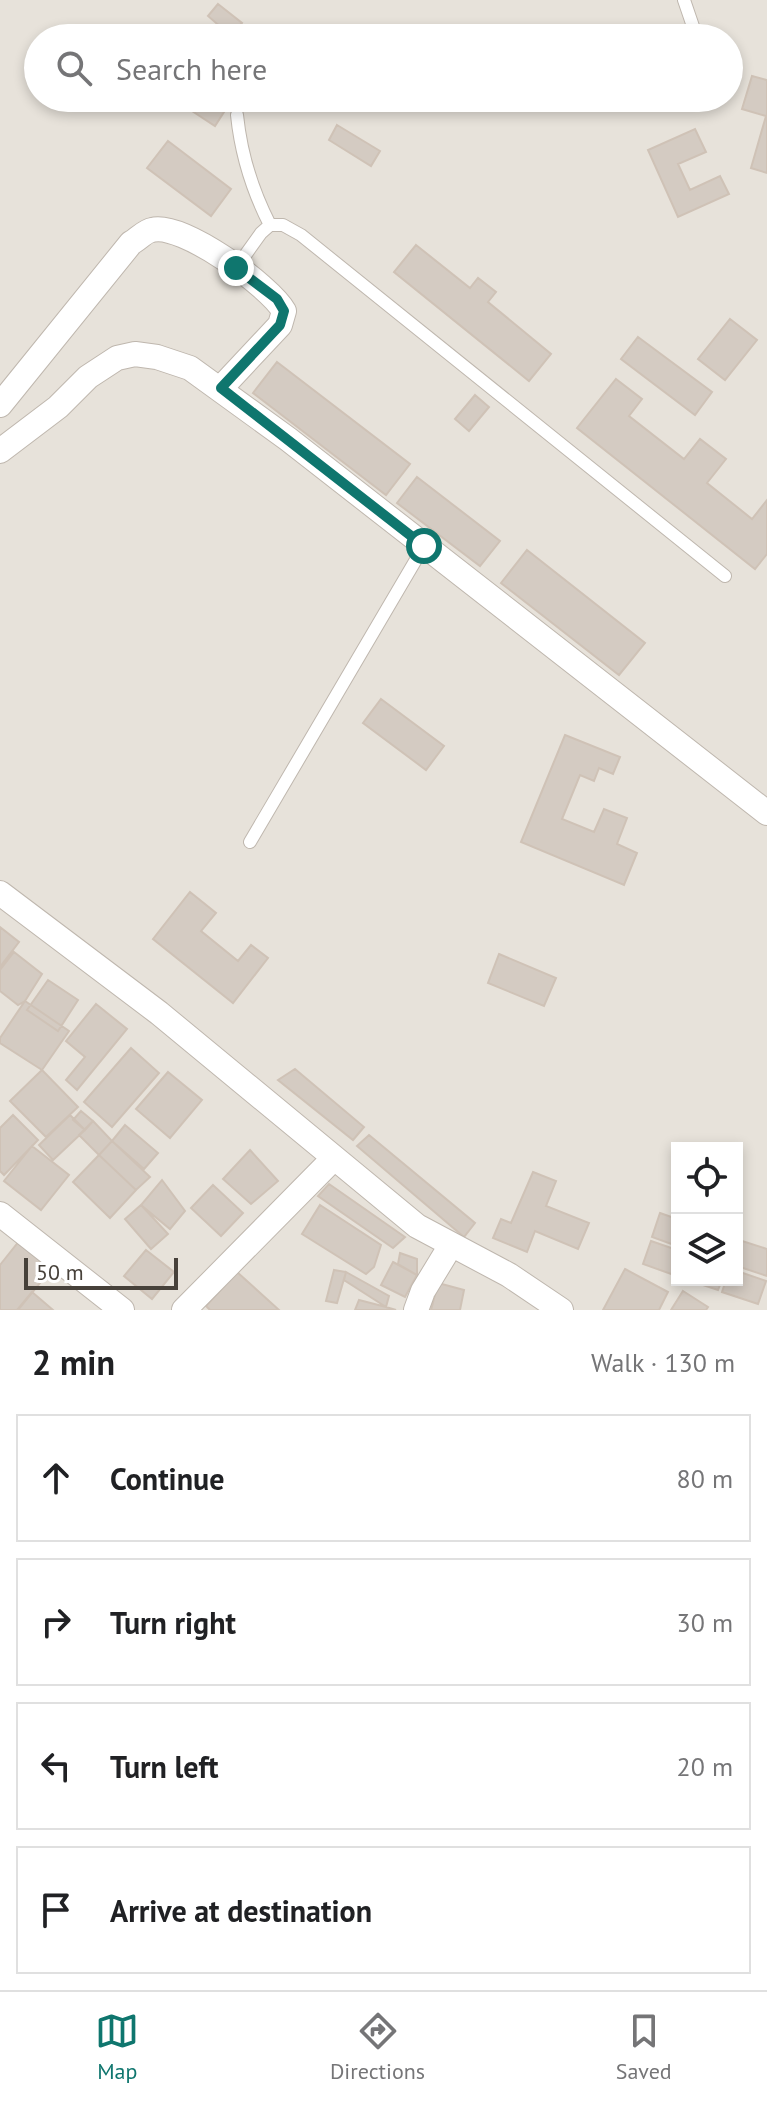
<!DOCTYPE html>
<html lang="en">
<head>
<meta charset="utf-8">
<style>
  body { margin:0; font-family:"PT Sans",sans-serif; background:#f6f6f6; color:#202124 }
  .controls { position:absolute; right:24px; bottom:24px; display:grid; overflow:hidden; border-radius:0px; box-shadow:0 4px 12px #0003 }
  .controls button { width:72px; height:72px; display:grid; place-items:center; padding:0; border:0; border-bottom:2px solid #e0e0e0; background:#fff; color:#202124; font:40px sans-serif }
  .scale { position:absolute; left:24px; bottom:20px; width:154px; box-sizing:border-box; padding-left:8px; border:4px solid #47413a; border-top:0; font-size:22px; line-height:28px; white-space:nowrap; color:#47413a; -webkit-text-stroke:6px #fff; paint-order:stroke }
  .stop { position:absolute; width:24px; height:24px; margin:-18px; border:6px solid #0f766e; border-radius:50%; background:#fff }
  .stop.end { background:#0f766e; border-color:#fff; box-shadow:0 2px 8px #0008 }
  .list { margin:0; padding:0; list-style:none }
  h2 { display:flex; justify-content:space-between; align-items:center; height:104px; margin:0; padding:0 32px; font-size:34px }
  h2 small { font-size:26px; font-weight:400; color:#757577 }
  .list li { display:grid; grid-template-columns:52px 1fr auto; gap:24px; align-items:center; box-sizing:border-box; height:128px; margin:0 16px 16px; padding:0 16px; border:2px solid #e0e0e0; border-radius:0px }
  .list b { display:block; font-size:30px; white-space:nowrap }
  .list em { font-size:26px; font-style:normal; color:#757577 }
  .icon { flex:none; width:44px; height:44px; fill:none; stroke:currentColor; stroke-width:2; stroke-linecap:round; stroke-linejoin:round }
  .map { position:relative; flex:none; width:767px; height:1310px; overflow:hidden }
  .search { position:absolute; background:#fff; box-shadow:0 4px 12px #0003; left:24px; right:24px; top:24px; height:88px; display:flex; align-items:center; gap:20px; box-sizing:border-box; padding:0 28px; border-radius:44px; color:#757577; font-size:30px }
  .sheet { height:680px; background:#fff }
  nav { display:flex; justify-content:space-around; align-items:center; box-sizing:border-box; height:112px; border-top:2px solid #e0e0e0; background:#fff; font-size:22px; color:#757577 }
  nav a { display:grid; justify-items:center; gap:4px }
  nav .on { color:#0f766e }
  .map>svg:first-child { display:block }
  .residential { fill:#e7e2da; fill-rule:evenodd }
  .building { fill:#d4cbc2; stroke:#cfc2b6; stroke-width:2 }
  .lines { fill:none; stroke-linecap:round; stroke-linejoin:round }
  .lane-casing { stroke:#bfb7ae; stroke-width:14 }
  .street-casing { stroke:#bfb7ae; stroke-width:26 }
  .lane { stroke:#fff; stroke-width:12 }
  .street { stroke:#fff; stroke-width:24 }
  .route { stroke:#0f766e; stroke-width:10 }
</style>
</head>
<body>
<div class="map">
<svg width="767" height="1310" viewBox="0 0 767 1310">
  <rect width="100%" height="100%" fill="#f4f0eb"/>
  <!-- residential -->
  <path class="residential" d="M 0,0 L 767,0 L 767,1310 L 0,1310 ZM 38,38 L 729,38 L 729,98 L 38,98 ZM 677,1148 L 737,1148 L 737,1280 L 677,1280 Z"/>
  <!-- building -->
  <path class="building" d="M 218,4 L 242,23 L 231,36 L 208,16 Z
    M 752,76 L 767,80 L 767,173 L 751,168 L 766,116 L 742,109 Z
    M 196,98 L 233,98 L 215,126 L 189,109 Z
    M 337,125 L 380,151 L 371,166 L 329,140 Z
    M 695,129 L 706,152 L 678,164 L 690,190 L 720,176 L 729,194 L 678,217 L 648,150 Z
    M 168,141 L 231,189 L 211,216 L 147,168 Z
    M 416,245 L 470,288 L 478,278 L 496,292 L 488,302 L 551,354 L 529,381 L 394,272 Z
    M 730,319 L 757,340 L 725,380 L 698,359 Z
    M 638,337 L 712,392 L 695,415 L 621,359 Z
    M 277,362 L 410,464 L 386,495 L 253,393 Z
    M 616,379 L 642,399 L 629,416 L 684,459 L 700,439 L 726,459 L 707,483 L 752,519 L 767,500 L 767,554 L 755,569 L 577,428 Z
    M 475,395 L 489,407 L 469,431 L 455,419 Z
    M 417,477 L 500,541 L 480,566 L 397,503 Z
    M 527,550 L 645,643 L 619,675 L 501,583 Z
    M 381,699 L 444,746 L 426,770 L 363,723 Z
    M 565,735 L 620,757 L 613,774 L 599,768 L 594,781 L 580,775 L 562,819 L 594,832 L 604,809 L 627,818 L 617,844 L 637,853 L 624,885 L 521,842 Z
    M 190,892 L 216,913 L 201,931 L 238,961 L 251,945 L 268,958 L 233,1003 L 153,939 Z
    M 0,927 L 19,942 L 0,967 Z
    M 14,952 L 42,974 L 25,1001 L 18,1005 L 0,991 L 0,970 Z
    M 499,954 L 556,978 L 544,1006 L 488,983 Z
    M 48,980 L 78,1000 L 58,1031 L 27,1010 Z
    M 25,1001 L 69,1031 L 42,1070 L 0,1043 L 0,1038 Z
    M 96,1004 L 127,1029 L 77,1090 L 66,1080 L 85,1057 L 66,1041 Z
    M 131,1048 L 159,1073 L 112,1127 L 84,1102 Z
    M 295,1069 L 364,1127 L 353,1140 L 278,1080 Z
    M 42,1070 L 78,1107 L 46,1137 L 10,1101 Z
    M 168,1072 L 202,1100 L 170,1138 L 136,1109 Z
    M 81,1111 L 93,1121 L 85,1130 L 73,1120 Z
    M 13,1115 L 38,1140 L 4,1175 L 0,1171 L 0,1128 Z
    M 70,1115 L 85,1130 L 53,1160 L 39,1145 Z
    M 93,1121 L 112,1141 L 99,1155 L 79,1135 Z
    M 125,1125 L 158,1153 L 144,1169 L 112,1141 Z
    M 369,1135 L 475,1223 L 464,1237 L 357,1146 Z
    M 112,1141 L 150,1177 L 136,1190 L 99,1155 Z
    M 32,1146 L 69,1175 L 41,1210 L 4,1181 Z
    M 250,1150 L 278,1181 L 251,1204 L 223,1179 Z
    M 99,1155 L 136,1190 L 110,1218 L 73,1182 Z
    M 533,1172 L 556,1181 L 546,1206 L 589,1223 L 578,1249 L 535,1231 L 527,1252 L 493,1238 L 501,1219 L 511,1223 Z
    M 162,1180 L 185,1211 L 170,1229 L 141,1205 Z
    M 329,1184 L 405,1237 L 393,1248 L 318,1196 Z
    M 213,1185 L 243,1213 L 221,1236 L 191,1208 Z
    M 141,1205 L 168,1234 L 151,1249 L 125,1219 Z
    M 320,1205 L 381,1245 L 374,1267 L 366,1274 L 302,1234 Z
    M 660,1213 L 677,1219 L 677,1246 L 652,1237 Z
    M 20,1240 L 53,1267 L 18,1310 L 0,1310 L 0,1265 Z
    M 739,1240 L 767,1249 L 767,1276 L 737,1266 Z
    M 651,1241 L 677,1250 L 677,1276 L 643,1264 Z
    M 146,1250 L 174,1272 L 152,1299 L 124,1276 Z
    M 400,1253 L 417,1259 L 417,1275 L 398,1264 Z
    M 393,1262 L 417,1275 L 405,1297 L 381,1285 Z
    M 625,1269 L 668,1292 L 659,1310 L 603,1310 Z
    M 334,1270 L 346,1272 L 337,1303 L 326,1301 Z
    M 737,1271 L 766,1281 L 758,1304 L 722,1292 L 726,1280 L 737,1280 Z
    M 237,1272 L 279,1310 L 210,1310 L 206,1306 Z
    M 346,1272 L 389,1296 L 386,1307 L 344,1280 Z
    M 688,1280 L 722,1280 L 718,1290 Z
    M 438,1283 L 464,1290 L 460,1310 L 431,1310 Z
    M 683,1291 L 708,1307 L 706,1310 L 671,1310 Z
    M 32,1292 L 53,1310 L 17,1310 Z
    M 359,1300 L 386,1307 L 396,1310 L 355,1310 Z"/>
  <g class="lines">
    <defs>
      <path id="lane" d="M 684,0 L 697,38
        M 237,115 C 241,154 252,190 270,225
        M 236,268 L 261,233 L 270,225 L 283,225 L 301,235 L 725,576
        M 250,842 L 424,546"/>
      <path id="street" d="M 0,405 L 131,243 C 137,240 145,231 152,230 C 182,222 270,286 284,311 L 280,325 L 221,388
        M 0,451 L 58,407 L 88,377 L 117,358 L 135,354 L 157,357 L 190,368 L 288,439 L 767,813
        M 0,893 L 159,1013 L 417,1226 L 509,1275 L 561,1310
        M 0,1214 L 122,1310
        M 184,1310 L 334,1158
        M 416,1310 L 423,1291 L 451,1245"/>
    </defs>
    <!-- lane casing -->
    <use href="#lane" class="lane-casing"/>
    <!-- street casing -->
    <use href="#street" class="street-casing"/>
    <!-- lane -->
    <use href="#lane" class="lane"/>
    <!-- street -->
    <use href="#street" class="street"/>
  </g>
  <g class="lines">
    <!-- route -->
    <path class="route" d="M 236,268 L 277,299 L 284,311 L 280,325 L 221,388 L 424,546"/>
  </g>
</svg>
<div class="controls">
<button><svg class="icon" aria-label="locate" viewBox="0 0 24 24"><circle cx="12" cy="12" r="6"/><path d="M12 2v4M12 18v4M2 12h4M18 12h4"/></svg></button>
<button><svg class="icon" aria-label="layers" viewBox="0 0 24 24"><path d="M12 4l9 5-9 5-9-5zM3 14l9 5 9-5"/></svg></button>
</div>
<div class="scale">50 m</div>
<div class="stop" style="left:424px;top:546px"></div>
<div class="stop end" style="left:236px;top:268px"></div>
<div class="search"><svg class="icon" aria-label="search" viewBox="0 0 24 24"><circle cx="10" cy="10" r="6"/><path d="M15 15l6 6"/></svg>Search here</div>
</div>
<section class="sheet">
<h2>2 min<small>Walk · 130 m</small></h2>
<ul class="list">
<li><svg class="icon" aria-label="ahead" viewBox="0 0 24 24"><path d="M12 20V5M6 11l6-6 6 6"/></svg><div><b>Continue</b></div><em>80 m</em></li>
<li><svg class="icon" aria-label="right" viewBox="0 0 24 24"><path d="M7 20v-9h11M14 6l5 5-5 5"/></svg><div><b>Turn right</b></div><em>30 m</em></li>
<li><svg class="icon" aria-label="left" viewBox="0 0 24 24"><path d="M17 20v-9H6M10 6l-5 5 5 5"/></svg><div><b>Turn left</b></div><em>20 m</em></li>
<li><svg class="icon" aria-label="arrive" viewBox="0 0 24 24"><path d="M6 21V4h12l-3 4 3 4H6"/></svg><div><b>Arrive at destination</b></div></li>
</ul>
</section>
<nav>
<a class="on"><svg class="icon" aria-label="map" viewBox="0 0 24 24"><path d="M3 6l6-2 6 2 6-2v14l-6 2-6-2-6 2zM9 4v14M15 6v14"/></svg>Map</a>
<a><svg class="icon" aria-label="directions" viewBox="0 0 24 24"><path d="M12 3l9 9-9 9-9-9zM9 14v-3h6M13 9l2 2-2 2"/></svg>Directions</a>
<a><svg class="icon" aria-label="saved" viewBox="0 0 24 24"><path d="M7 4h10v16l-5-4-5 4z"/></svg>Saved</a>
</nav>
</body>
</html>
